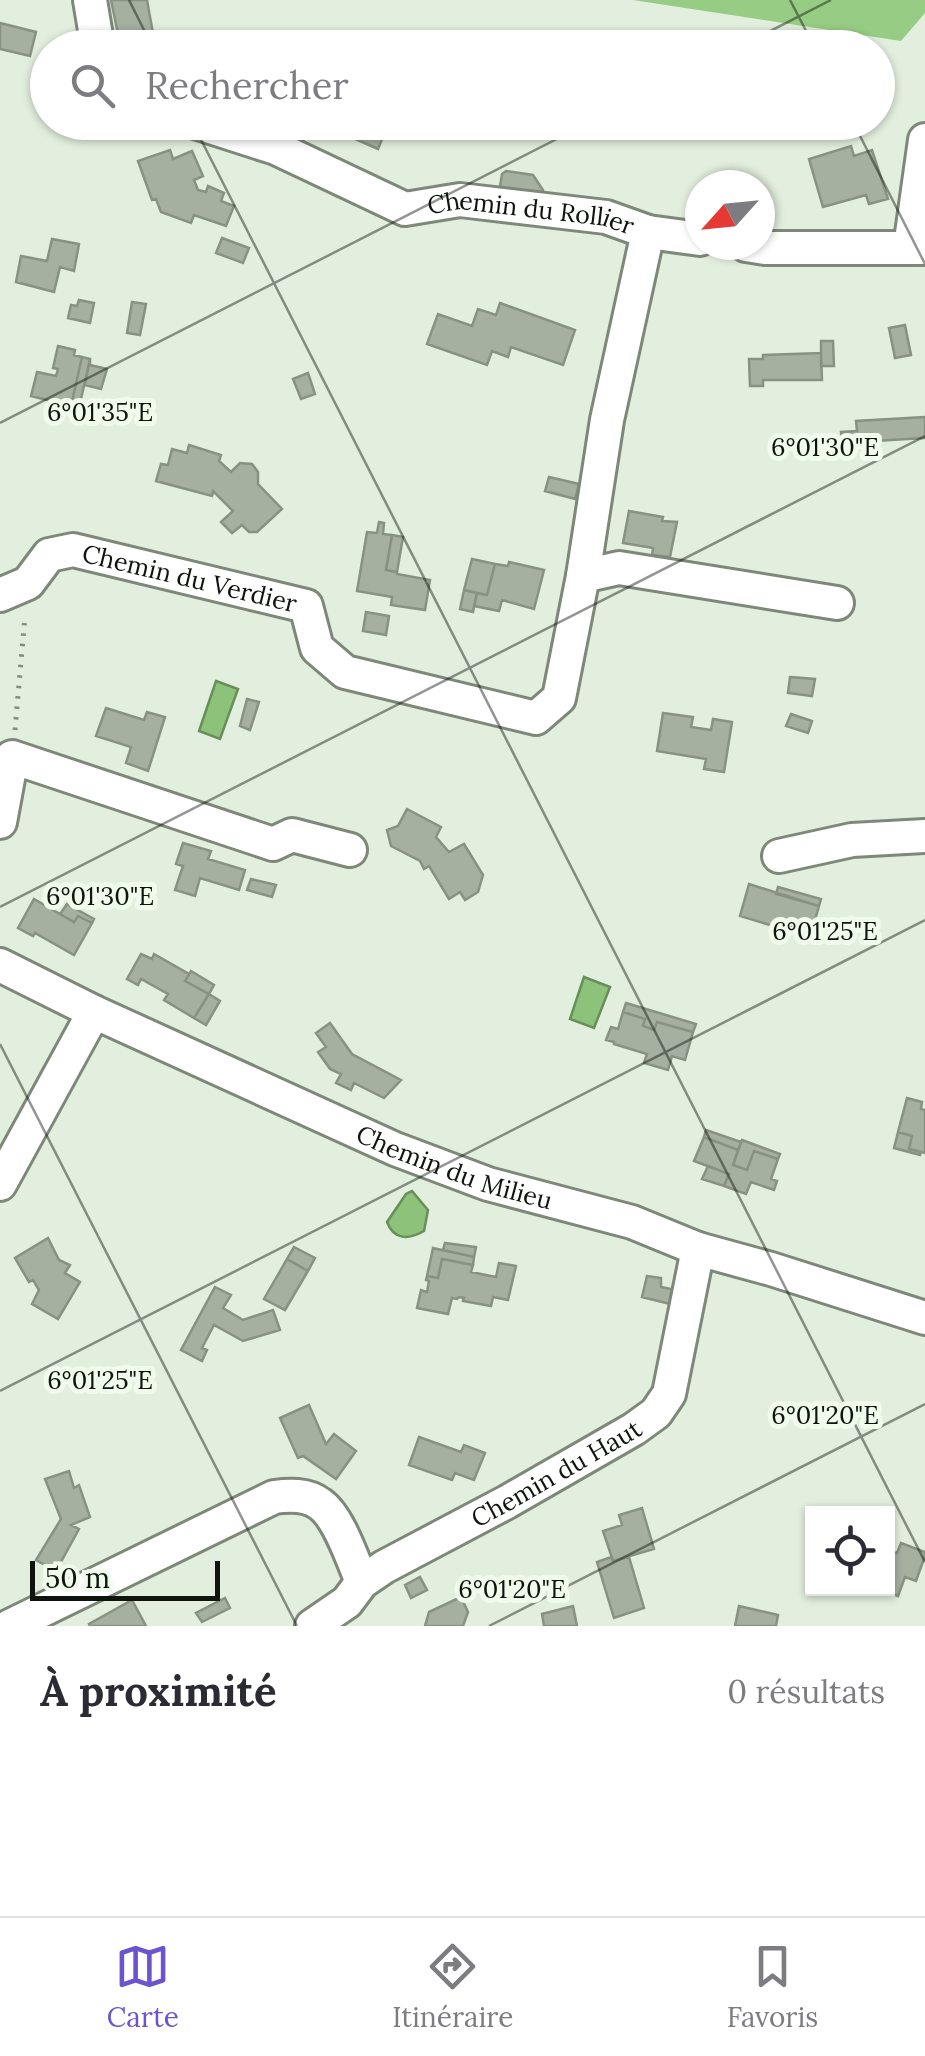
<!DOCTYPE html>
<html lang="fr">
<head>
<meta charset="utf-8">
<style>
  body { margin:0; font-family:Lora,serif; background:#f7f7f7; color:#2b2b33 }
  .controls { position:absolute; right:30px; bottom:30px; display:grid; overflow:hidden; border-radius:0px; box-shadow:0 2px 8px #0004 }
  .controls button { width:90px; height:90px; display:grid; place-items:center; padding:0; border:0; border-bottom:2px solid #e1e1e2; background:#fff; color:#2b2b33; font:50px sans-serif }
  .compass { position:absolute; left:685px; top:170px; width:90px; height:90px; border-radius:50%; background:#fff; box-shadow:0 2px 8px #0004; rotate:243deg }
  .scale { position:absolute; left:30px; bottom:25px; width:190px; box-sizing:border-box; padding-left:10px; border:5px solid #10140e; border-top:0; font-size:28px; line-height:35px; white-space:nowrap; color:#10140e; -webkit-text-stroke:8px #effbeb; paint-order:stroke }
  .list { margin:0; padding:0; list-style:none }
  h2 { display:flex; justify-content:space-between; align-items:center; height:130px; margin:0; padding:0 40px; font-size:42px }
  h2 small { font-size:32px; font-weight:400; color:#7c7c81 }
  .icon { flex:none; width:55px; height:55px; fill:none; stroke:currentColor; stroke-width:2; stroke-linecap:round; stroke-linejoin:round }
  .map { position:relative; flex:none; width:925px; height:1626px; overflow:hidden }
  .search { position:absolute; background:#fff; box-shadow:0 2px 8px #0004; left:30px; right:30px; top:30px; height:110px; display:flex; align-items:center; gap:25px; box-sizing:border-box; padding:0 35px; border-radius:55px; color:#7c7c81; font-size:38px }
  .sheet { height:290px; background:#fff }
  nav { display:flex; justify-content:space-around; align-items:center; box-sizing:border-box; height:140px; border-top:2px solid #e1e1e2; background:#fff; font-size:28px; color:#7c7c81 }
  nav a { display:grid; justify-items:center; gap:5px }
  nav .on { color:#6c54ce }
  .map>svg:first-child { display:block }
  .forest { fill:#97cc84 }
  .water { fill:#8dc27a; stroke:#688e5a; stroke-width:2.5 }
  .building { fill:#a5b0a1; stroke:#879283; stroke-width:2.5 }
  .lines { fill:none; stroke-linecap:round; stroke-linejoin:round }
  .minor-casing { stroke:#7d8879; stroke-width:38 }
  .path { stroke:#858d81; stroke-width:5; stroke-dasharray:2.5 8; stroke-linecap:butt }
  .minor { stroke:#fff; stroke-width:32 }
  .ticks { fill:none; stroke:#10140e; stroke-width:2.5; stroke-opacity:0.45 }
  .labels { text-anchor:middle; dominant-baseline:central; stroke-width:10; stroke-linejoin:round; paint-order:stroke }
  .street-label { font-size:25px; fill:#10140e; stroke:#effbeb }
  .ticks-label { font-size:25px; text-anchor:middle; fill:#10140e; stroke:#effbeb; stroke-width:10; stroke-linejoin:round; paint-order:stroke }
</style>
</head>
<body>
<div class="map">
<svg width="925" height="1626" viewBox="0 0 925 1626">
  <rect width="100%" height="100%" fill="#e2eede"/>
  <!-- forest -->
  <path class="forest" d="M 633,0 L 925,0 L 925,13 L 901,41 Z"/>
  <!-- water -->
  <path class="water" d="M 216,681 L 238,689 L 220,739 L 199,731 Z
    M 584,977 L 610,987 L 594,1028 L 570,1019 Z
    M 412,1191 L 428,1210 L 424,1231 C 408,1240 394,1240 387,1222 L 406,1194 Z"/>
  <!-- building -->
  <path class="building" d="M 111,0 L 147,0 L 154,39 L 120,44 Z
    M 0,23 L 36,32 L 30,56 L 0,49 Z
    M 611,36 L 658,45 L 658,48 L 603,48 L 604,41 Z
    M 317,122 L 389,122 L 378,149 Z
    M 482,122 L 547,122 L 544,130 L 529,127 L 517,135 L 508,136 L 490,132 Z
    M 851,146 L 854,156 L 872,150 L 888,199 L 869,204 L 866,195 L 823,207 L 809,159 Z
    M 170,150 L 173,159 L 192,151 L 203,176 L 194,180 L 198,190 L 206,192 L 208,186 L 224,193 L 221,201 L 234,206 L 226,226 L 194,215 L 191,223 L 161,212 L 156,199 L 152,200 L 138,161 Z
    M 506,171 L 533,175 L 543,190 L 542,198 L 499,193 L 502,174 Z
    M 222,238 L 249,248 L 243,263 L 216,253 Z
    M 52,239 L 79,244 L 74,271 L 60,267 L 54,292 L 16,282 L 21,256 L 47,261 Z
    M 79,300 L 94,303 L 90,323 L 68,318 L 71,305 L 77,306 Z
    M 132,302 L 146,304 L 140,335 L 127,333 Z
    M 500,303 L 575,330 L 563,365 L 511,347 L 508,357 L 492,351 L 487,365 L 427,344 L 438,314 L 472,326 L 478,309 L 496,315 Z
    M 905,325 L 911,355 L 895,358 L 889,328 Z
    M 821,341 L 833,341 L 834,366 L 821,366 Z
    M 58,346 L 75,350 L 74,355 L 82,357 L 71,406 L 31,396 L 37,372 L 56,376 L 58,369 L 53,368 Z
    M 821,353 L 822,380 L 763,380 L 763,386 L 750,386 L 749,359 L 763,359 L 763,355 Z
    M 82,357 L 90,359 L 79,408 L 71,406 Z
    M 90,359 L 90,365 L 107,369 L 101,389 L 85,385 Z
    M 308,373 L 315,394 L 301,399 L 293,379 Z
    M 925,417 L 925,438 L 842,443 L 841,432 L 857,431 L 856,421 Z
    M 189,445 L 221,455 L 219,461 L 231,472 L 240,463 L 252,464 L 258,472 L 258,484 L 282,509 L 257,532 L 249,532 L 242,525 L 232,533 L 221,522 L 233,511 L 213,491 L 212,496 L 156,481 L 161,464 L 168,465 L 172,449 L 187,453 Z
    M 549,477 L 579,484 L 575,499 L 545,491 Z
    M 629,511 L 663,517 L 662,521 L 677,522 L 670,557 L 652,555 L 653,548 L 623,543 Z
    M 379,522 L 384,523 L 383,534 L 392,535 L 386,570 L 397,572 L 397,574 L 430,580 L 425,610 L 391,605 L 392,597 L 357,591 L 367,532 L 377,533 Z
    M 392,535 L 403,537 L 397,572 L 386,570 Z
    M 472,559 L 495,564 L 487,595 L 464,590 Z
    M 509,562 L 544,570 L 534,609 L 502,600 L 499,611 L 474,606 L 477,593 L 487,595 L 495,564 L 508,566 Z
    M 464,590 L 477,593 L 473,612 L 460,609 Z
    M 366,612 L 389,616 L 386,635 L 363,631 Z
    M 790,677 L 815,679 L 812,696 L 788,693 Z
    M 247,699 L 259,702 L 250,730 L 240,726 Z
    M 106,708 L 144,720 L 147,712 L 165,717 L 148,771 L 126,763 L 131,747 L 96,736 Z
    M 663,713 L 693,717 L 691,727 L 711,730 L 713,719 L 732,722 L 724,772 L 704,769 L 706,759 L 657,751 Z
    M 791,714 L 812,721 L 808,733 L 786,726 Z
    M 407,809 L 441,827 L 436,837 L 449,852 L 464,844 L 483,875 L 478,892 L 465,900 L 460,892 L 449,899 L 429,866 L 424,869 L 420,861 L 391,846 L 387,830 L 398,826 Z
    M 183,843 L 211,851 L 208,859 L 245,870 L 239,890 L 200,878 L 195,896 L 175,890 L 183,866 L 176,864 Z
    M 251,879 L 276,885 L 272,897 L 247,890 Z
    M 749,884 L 819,906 L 810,937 L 740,916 Z
    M 778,887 L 821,899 L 819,906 L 776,894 Z
    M 34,899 L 74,922 L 78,916 L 92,923 L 74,955 L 35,933 L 33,936 L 18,928 Z
    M 67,904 L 94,919 L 92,923 L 78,916 L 74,922 L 60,914 Z
    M 141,954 L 152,959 L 154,954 L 189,974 L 185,981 L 209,994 L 194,1018 L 164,1000 L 168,994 L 141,979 L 138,985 L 127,979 Z
    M 191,971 L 214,985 L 209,994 L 185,981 Z
    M 209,994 L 220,1001 L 206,1025 L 194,1018 Z
    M 626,1003 L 696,1024 L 693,1032 L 657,1022 L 654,1030 L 643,1026 L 645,1019 L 623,1012 Z
    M 623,1012 L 645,1019 L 643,1026 L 654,1030 L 657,1022 L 693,1032 L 685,1060 L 672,1056 L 668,1070 L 644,1063 L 647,1054 L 614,1044 L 614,1042 L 606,1040 L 611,1027 L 618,1029 Z
    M 330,1023 L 352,1054 L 401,1080 L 384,1098 L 354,1083 L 351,1090 L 336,1083 L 341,1074 L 330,1069 L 318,1052 L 326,1047 L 316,1033 Z
    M 907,1098 L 922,1102 L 921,1109 L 925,1110 L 925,1153 L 909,1149 L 912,1136 L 898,1132 Z
    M 706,1130 L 741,1142 L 738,1150 L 704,1137 Z
    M 898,1132 L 912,1136 L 909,1149 L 921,1152 L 920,1155 L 894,1148 Z
    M 704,1137 L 738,1150 L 733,1165 L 747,1170 L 754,1151 L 778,1159 L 771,1179 L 777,1181 L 774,1190 L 751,1182 L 746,1194 L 724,1186 L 729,1174 L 694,1161 Z
    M 742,1140 L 780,1154 L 778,1159 L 754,1151 L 747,1170 L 733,1165 Z
    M 708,1166 L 729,1174 L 724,1186 L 702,1179 Z
    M 48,1238 L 59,1260 L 70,1265 L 65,1273 L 80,1282 L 58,1319 L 32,1304 L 39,1290 L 33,1280 L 29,1282 L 15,1258 Z
    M 445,1243 L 476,1247 L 474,1257 L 443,1250 Z
    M 294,1247 L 315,1258 L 308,1271 L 287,1259 Z
    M 433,1248 L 474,1257 L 473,1265 L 442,1259 L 438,1278 L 427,1276 Z
    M 287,1259 L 308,1271 L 285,1310 L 264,1299 Z
    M 442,1259 L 473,1265 L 471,1272 L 496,1277 L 499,1263 L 516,1266 L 508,1300 L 493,1297 L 491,1306 L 463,1301 L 464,1298 L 459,1297 L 457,1299 L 452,1298 L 448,1314 L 417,1308 L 421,1290 L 427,1292 L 429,1281 L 426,1280 L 427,1276 L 438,1278 Z
    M 647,1276 L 661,1278 L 661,1287 L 676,1290 L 674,1305 L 642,1297 Z
    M 215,1287 L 231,1295 L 223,1308 L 243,1320 L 273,1310 L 280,1330 L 243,1341 L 214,1325 L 202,1348 L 207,1350 L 202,1361 L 181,1350 Z
    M 309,1405 L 326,1444 L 334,1434 L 356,1451 L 336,1479 L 303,1456 L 298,1458 L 280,1418 Z
    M 419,1437 L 461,1452 L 464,1445 L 485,1453 L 474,1480 L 455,1473 L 452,1480 L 409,1465 Z
    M 69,1471 L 74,1488 L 79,1485 L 90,1517 L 71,1525 L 79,1529 L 56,1571 L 36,1560 L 61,1519 L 45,1479 Z
    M 642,1508 L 654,1549 L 613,1561 L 603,1531 L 622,1525 L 619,1515 Z
    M 901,1543 L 925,1552 L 925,1556 L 916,1581 L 905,1577 L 898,1596 L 878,1588 L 888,1588 L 888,1551 L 897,1553 Z
    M 611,1557 L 613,1561 L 629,1557 L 644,1608 L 614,1618 L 597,1562 Z
    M 420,1577 L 427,1590 L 411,1598 L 405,1585 Z
    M 461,1597 L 468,1612 L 463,1626 L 425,1626 L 429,1612 Z
    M 225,1598 L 230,1608 L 202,1622 L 196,1613 Z
    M 132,1600 L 146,1626 L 90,1626 L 89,1624 Z
    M 573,1606 L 577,1626 L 544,1626 L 542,1614 Z
    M 739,1606 L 778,1615 L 776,1626 L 735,1626 Z"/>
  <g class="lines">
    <defs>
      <g id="minor">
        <path d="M 90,0 L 98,48"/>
        <path id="s1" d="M 195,122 L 276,148 L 405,209 L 460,200 L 606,217 L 648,232 L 700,239"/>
        <path d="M 746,245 L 765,248 L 925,248"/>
        <path d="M 910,248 L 925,140"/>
        <path d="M 583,576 L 607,420 L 648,232"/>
        <path id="s2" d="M 0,595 L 28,583 L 49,555 L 73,550 L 306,606 L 317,648 L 345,672 L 536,718 L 559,698 L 583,576 L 619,568 L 837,603"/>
        <path d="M 0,822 L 12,757 L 273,844 L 292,835 L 350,850"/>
        <path d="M 779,856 L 852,840 L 925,836"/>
        <path id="s3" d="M 0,965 L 94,1012 L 395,1149 L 488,1184 L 632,1222 L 698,1249 L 771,1269 L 925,1318"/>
        <path d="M 0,1184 L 94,1012"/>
        <path d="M 10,1626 L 274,1497 C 289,1495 307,1494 320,1504 C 339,1517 353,1561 362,1582"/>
        <path id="s4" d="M 312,1626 L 347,1602 L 362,1582 L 384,1567 L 507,1502 L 634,1429 L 656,1413 L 669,1394 L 698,1249"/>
      </g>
    </defs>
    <!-- minor casing -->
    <use href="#minor" class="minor-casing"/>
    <!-- path -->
    <path class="path" d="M 15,730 L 25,616"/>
    <!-- minor -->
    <use href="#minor" class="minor"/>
  </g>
  <!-- ticks -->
  <path class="ticks" d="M 129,0 L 153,48M 790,0 L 815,48M 737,48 L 831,0M 192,122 L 925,1562M 853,122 L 925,264M 0,423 L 590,122M 0,907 L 925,436M 0,1044 L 297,1626M 0,1391 L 925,920M 489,1626 L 925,1404"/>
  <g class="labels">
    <!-- street labels -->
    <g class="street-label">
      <text stroke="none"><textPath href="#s1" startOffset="355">Chemin du Rollier</textPath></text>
      <text stroke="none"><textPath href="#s2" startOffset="210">Chemin du Verdier</textPath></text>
      <text stroke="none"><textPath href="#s3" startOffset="498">Chemin du Milieu</textPath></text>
      <text stroke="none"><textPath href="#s4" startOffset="290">Chemin du Haut</textPath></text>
    </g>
  </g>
  <g class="ticks-label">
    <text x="100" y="421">6°01'35"E</text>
    <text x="825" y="456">6°01'30"E</text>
    <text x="100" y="905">6°01'30"E</text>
    <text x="825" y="940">6°01'25"E</text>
    <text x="100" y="1389">6°01'25"E</text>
    <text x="825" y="1424">6°01'20"E</text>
    <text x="512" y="1598">6°01'20"E</text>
  </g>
</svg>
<div class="controls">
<button><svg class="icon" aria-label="locate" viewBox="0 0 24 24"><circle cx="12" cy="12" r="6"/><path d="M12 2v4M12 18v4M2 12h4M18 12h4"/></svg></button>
</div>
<svg class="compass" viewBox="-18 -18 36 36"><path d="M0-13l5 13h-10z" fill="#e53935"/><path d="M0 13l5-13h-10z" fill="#7c7c81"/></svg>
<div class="scale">50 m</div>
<div class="search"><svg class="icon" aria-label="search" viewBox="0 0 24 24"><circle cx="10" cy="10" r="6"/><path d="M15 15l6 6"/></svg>Rechercher</div>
</div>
<section class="sheet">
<h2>À proximité<small>0 résultats</small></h2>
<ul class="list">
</ul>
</section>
<nav>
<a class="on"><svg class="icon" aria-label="map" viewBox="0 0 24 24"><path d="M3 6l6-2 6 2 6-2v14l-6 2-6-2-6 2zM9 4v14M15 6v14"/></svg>Carte</a>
<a><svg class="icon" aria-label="directions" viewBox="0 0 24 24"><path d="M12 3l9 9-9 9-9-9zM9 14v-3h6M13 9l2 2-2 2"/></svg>Itinéraire</a>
<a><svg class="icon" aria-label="saved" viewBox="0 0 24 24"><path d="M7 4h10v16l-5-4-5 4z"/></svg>Favoris</a>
</nav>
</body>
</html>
